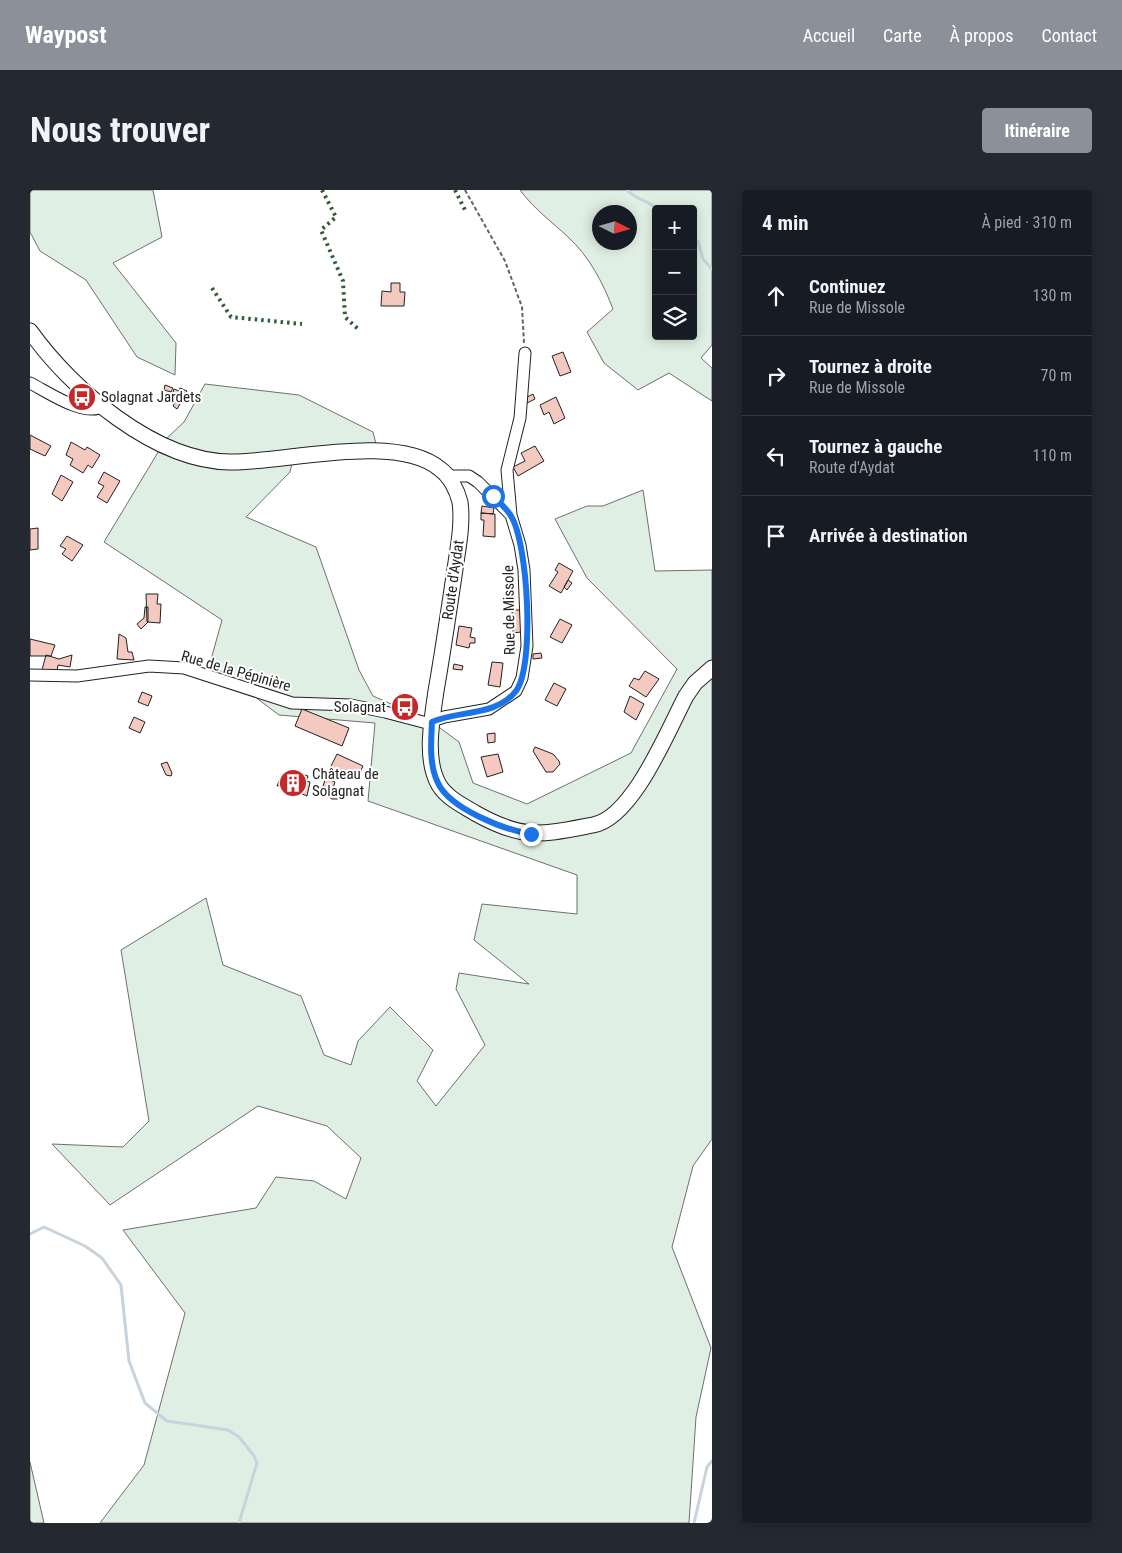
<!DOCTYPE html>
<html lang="fr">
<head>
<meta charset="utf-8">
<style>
  body { margin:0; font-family:"Roboto Condensed",sans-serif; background:#242831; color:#f1f3f6 }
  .controls { position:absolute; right:15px; top:15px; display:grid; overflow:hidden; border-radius:5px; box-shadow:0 2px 12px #0003 }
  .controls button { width:45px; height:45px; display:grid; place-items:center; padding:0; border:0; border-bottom:1px solid #363941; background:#171b24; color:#f1f3f6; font:25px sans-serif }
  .compass { position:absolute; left:562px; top:15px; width:45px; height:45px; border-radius:50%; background:#171b24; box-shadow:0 2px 12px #0003; rotate:95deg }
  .stop { position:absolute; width:15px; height:15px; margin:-11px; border:4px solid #1a73e8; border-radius:50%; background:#fff }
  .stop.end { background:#1a73e8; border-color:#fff; box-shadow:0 1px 5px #0008 }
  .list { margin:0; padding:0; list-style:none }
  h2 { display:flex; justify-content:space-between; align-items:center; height:65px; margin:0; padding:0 20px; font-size:21px }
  h2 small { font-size:16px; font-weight:400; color:#9ea1a6 }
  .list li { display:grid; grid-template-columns:32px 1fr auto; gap:15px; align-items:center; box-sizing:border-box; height:80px; padding:0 20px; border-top:1px solid #363941 }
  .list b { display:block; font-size:19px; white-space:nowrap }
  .list p { margin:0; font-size:16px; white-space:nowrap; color:#9ea1a6 }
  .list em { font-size:16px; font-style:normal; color:#9ea1a6 }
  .icon { flex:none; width:28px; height:28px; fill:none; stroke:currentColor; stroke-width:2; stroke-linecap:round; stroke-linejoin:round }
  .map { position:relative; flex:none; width:682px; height:1333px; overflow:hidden; border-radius:5px }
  header { display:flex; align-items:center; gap:30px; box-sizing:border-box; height:70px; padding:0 25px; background:#8c9099; color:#fff }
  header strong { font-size:24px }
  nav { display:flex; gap:28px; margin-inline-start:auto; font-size:18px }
  .intro { display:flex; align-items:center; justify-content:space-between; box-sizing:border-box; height:120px; padding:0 30px }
  h1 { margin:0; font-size:35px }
  .button { padding:12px 22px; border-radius:5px; background:#8c9099; color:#fff; font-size:18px; font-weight:700 }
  main { display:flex; gap:30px; padding:0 30px }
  aside { flex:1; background:#171b24; border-radius:5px; box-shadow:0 2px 12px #0003 }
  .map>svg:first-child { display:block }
  .green { fill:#e0efe3; stroke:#6f6f6f; fill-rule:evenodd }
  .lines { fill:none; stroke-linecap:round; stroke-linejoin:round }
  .stream { stroke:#c7d3dd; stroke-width:3 }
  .building { fill:#f3c9c0; stroke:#222 }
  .minor-casing { stroke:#222; stroke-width:13 }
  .major-casing { stroke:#222; stroke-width:17 }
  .path { stroke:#646464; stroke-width:2; stroke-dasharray:4 2.5; stroke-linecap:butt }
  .minor { stroke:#fff; stroke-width:11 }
  .major { stroke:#fff; stroke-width:15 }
  .hedge { stroke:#2f5e38; stroke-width:4; stroke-dasharray:2.5 4; stroke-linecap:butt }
  .route { stroke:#1a73e8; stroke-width:6 }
  .labels { text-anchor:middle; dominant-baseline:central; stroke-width:4; stroke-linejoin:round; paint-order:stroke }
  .poi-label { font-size:15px; fill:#222; stroke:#fff; text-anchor:start }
  .street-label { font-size:15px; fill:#222; stroke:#fff }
</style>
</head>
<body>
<header>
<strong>Waypost</strong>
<nav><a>Accueil</a><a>Carte</a><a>À propos</a><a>Contact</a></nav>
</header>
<div class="intro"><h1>Nous trouver</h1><a class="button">Itinéraire</a></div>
<main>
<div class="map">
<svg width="682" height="1333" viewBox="0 0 682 1333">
  <rect width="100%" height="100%" fill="#fff"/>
  <!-- green -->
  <path class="green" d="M 0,0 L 123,0 L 132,47 L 83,73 L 146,153 L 145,185 L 107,167 L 56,90 L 10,61 L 0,42 Z
    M 490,0 L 682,0 L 682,155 L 671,168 L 682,178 L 682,211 L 639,183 L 608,200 L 574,173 L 557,142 L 583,119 C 573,93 559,66 538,47 C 521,31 504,19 490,0 ZM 626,19 L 663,19 L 663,146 L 626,146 ZM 600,22 L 600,52 L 570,52 L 570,22 Z
    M 175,194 L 269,205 L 343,242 L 346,254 L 265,261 L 260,282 L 216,327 L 286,357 L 329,480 L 343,506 L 402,532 L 429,552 L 443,593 L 497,614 L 601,563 L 647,479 L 557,388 L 525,329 L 557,316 L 573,316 L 613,300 L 625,381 L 682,380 L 682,949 L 663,976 L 642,1057 L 681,1158 L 666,1227 L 659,1333 L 70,1333 L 114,1275 L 155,1123 L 93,1040 L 226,1018 L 246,987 L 284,991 L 316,1009 L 331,968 L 297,936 L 228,916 L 80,1015 L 22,954 L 93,957 L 119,931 L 91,760 L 176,708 L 193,775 L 271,806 L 294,865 L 321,875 L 328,851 L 360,817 L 403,860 L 387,891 L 406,916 L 455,855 L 426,799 L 429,783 L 499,794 L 444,750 L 452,714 L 547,724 L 547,685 L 338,611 L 345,533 L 249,525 L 180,473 L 192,430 L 74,352 L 136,249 L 154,232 Z
    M 0,1272 L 14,1333 L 0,1333 Z"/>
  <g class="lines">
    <!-- stream -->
    <path class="stream" d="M 597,0 C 606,10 618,10 627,19
      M 663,50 L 668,51 L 673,69 L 682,79
      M 0,1044 L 14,1037 L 55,1056 L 72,1068 L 91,1095 L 99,1171 L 115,1213 L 137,1231 L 198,1240 L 209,1247 L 224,1266 L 227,1273 L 209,1333
      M 664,1333 L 677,1277 L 682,1271"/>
  </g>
  <!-- building -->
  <path class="building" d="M 361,93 L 370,93 L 370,102 L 375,102 L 374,116 L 351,116 L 352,101 L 361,102 Z
    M 533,162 L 541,182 L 530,186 L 522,166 Z
    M 135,195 L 143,198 L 141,202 L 134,200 Z
    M 150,198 L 157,201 L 156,203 L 153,203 L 152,206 L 143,202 L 144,199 L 149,201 Z
    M 503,204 L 505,209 L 497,213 L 495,208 Z
    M 148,207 L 153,209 L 147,219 L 143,216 Z
    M 526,207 L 535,228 L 524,234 L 519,222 L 514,225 L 510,215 Z
    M 0,245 L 21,256 L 15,266 L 0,259 Z
    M 41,252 L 55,260 L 57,257 L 70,265 L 62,278 L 58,275 L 53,283 L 40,275 L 43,269 L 36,265 Z
    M 505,256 L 514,271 L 488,286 L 483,277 L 495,271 L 491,263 Z
    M 74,282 L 90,291 L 77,313 L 67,307 L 74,296 L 68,293 Z
    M 31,285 L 43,292 L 32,311 L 22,304 Z
    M 452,316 L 464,318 L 463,324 L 451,323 Z
    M 451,323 L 465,324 L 465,347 L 453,346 L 454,330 L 451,330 Z
    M 8,338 L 8,359 L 0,360 L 0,339 Z
    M 37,346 L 53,355 L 42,371 L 32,364 L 36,359 L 30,356 Z
    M 529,373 L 543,381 L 531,403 L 519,396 L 528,382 L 525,380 Z
    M 538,390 L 542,393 L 537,400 L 534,397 Z
    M 116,404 L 128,404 L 127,414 L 131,414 L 130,433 L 117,432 Z
    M 115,417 L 118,417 L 118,432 L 111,439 L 107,434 L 114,428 Z
    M 482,420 L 490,420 L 491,442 L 483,443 Z
    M 530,429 L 542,435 L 532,453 L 520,447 Z
    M 429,436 L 442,438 L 440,447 L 445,448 L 445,453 L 440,453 L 439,458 L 426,455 Z
    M 89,444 L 96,448 L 98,462 L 102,462 L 104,470 L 87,469 Z
    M 0,449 L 25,455 L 21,466 L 0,466 Z
    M 511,463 L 512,468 L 503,469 L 503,464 Z
    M 16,465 L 29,469 L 42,465 L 40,477 L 28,475 L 27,481 L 12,480 Z
    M 462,472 L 473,473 L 470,497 L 458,495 Z
    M 424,474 L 433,476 L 432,480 L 423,479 Z
    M 615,481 L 629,489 L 616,507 L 599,496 L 604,488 L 609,490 Z
    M 524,493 L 536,499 L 527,516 L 515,510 Z
    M 112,502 L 122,506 L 118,516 L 108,512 Z
    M 600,506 L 614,514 L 606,530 L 594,522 Z
    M 272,519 L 319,538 L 312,556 L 265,536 Z
    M 104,527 L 115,532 L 110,543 L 99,538 Z
    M 465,543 L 465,552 L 458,553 L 457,544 Z
    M 505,557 L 523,564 L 529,571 L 530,574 L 523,582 L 516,582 L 503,561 Z
    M 307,564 L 333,576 L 327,590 L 300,578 Z
    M 468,564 L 473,582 L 457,587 L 451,567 Z
    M 137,572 L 142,583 L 141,586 L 136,585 L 131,574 Z
    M 258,580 L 278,586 L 276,591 L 280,592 L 277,606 L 252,595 L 247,596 L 252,584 L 256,584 Z
    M 297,584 L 302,586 L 301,590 L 305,592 L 301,604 L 310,605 L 310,609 L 302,609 L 291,602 Z"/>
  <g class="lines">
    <defs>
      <path id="minor" d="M 0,193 C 18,202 55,228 73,216
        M 481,325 L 477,280 L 490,228 L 495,163
        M 0,485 L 47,486 L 119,476 L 154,478 L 262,513 L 321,515 L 355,522 L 397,533 L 414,527 L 459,519 L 486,501 L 492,488 L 497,456 L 494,380 L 490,355 L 481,325 L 448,292 L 439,286 L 417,286"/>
      <path id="major" d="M 0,141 C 42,200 125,271 200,272 C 255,273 365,242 410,279 C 420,286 427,300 430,312 C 433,334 428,358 425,379 C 419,420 413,461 406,501 C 402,530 394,569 409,595 C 417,608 432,615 445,623 C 493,650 510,645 563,635 C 603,628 638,540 656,506 L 665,493 L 682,478"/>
    </defs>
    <!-- minor casing -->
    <use href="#minor" class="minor-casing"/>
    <!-- major casing -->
    <use href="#major" class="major-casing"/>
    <!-- path -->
    <path class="path" d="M 435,0 L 475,71 L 492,117 L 494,153"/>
    <!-- minor -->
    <use href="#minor" class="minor"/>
    <!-- major -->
    <use href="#major" class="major"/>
    <!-- hedge -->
    <path class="hedge" d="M 292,0 L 306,27 L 291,40 L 313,91 L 315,127 L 328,139
      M 425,0 L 435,20
      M 182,98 L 201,127 L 272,134"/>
  </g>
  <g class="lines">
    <!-- route -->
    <path class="route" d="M 463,306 C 469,312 477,319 481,326 C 498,353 505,476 486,501 C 466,527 428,520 402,532 C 401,552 399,575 408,593 C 420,619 475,640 501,644"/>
  </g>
  <!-- icons -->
  <defs>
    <symbol id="bus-disc" viewBox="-11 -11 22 22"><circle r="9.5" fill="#c62828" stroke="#fff"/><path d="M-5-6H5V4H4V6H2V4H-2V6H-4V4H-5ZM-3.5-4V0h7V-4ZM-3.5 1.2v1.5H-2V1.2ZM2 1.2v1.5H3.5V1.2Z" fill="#fff"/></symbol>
    <symbol id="building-disc" viewBox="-11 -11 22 22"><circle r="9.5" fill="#c62828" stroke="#fff"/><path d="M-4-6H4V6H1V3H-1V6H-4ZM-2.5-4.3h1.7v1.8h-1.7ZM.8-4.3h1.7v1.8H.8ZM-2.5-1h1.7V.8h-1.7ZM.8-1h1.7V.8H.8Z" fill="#fff"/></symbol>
  </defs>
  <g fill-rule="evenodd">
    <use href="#bus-disc" x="36" y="191" width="32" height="32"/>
    <use href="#bus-disc" x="359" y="501" width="32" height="32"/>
    <use href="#building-disc" x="247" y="577" width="32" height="32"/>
  </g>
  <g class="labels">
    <!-- poi labels -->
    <g class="poi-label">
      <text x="71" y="207">Solagnat Jardets</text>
      <text x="356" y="517" text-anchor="end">Solagnat</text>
      <text x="282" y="584">Château de<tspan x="282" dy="17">Solagnat</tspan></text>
    </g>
    <!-- street labels -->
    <g class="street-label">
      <text transform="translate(423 390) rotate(-82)">Route d'Aydat</text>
      <text transform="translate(479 420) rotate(-91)">Rue de Missole</text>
      <text transform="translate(206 481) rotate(16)">Rue de la Pépinière</text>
    </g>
  </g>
</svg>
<div class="controls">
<button>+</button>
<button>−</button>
<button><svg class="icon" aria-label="layers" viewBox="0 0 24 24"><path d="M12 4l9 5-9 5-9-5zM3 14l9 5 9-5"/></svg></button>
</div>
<svg class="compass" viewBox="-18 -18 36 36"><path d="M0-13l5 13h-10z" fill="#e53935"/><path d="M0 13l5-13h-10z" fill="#9ea1a6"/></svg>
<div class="stop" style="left:463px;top:306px"></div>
<div class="stop end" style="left:501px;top:644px"></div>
</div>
<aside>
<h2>4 min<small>À pied · 310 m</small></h2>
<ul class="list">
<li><svg class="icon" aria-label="ahead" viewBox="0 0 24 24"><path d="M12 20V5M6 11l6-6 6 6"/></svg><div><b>Continuez</b><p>Rue de Missole</p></div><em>130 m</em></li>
<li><svg class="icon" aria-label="right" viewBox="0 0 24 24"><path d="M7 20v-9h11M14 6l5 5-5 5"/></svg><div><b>Tournez à droite</b><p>Rue de Missole</p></div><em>70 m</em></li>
<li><svg class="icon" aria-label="left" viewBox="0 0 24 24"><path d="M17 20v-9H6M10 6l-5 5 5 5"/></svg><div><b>Tournez à gauche</b><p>Route d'Aydat</p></div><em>110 m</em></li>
<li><svg class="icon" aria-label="arrive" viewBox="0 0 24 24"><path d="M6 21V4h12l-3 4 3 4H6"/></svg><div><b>Arrivée à destination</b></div></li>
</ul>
</aside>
</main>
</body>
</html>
